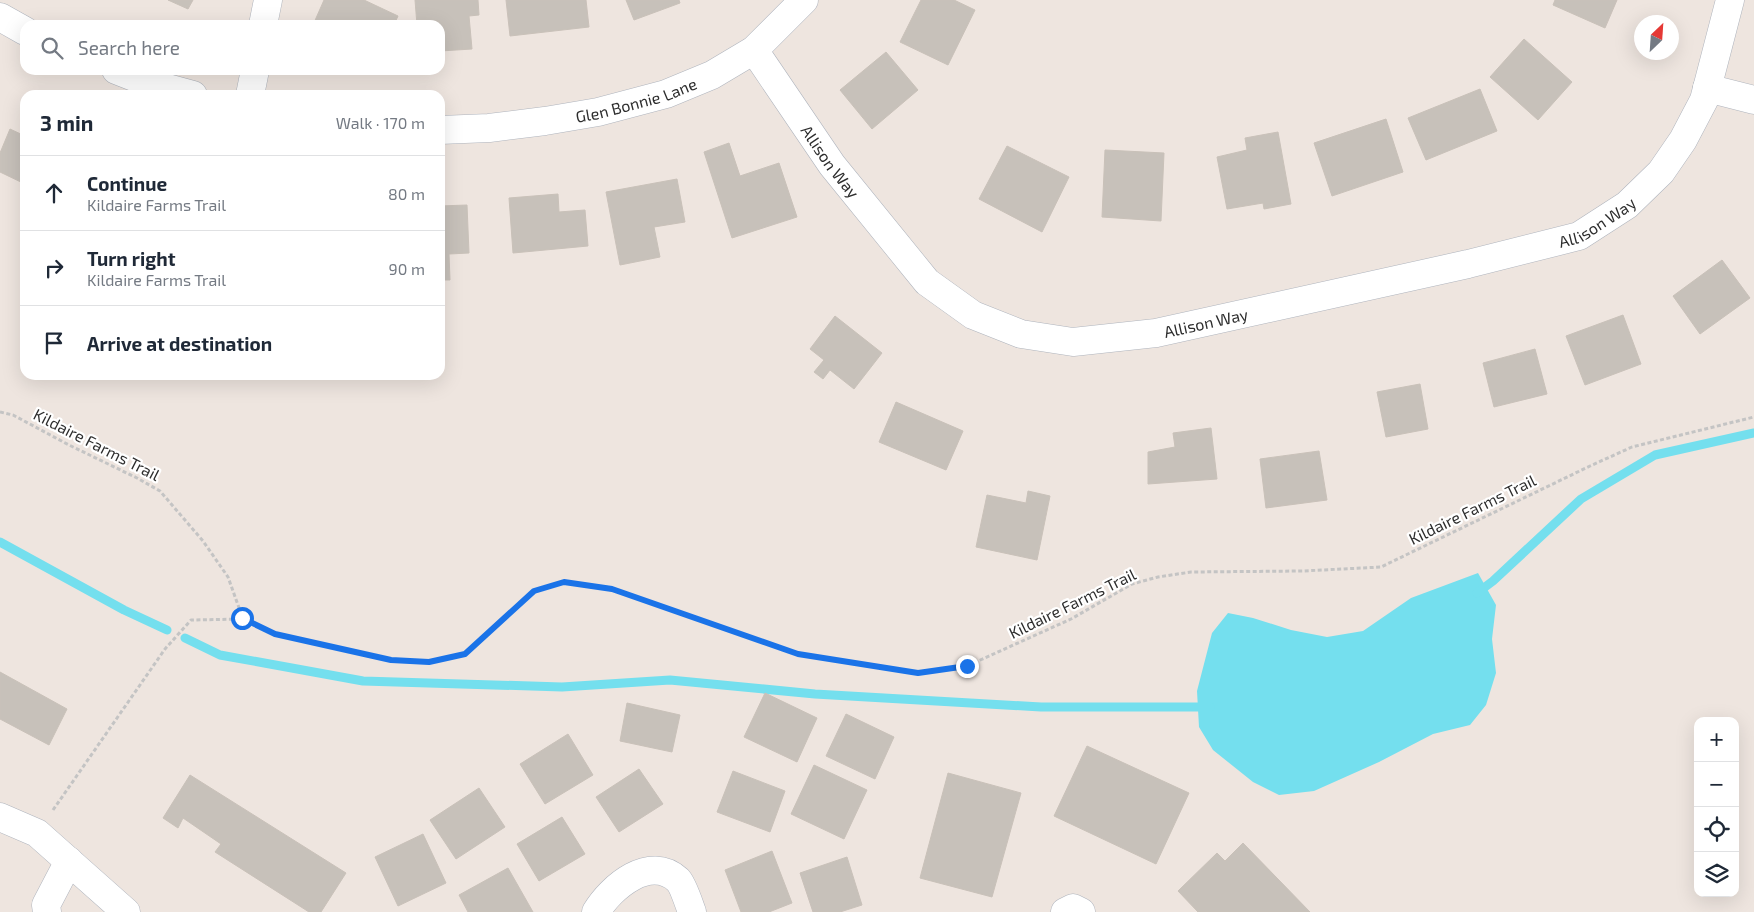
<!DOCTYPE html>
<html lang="en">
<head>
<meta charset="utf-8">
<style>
  body { margin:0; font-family:"Exo 2",sans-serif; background:#f2f2f3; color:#1f2937 }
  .controls { position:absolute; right:15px; bottom:15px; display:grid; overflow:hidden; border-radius:10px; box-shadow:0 5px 20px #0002 }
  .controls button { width:45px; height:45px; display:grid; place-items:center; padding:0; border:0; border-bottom:1px solid #e0e1e3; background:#fff; color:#1f2937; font:25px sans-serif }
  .compass { position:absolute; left:1634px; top:15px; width:45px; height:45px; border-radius:50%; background:#fff; box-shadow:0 5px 20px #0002; rotate:25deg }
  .stop { position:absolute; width:15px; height:15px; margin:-11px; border:4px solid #1a73e8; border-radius:50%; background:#fff }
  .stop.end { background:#1a73e8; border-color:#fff; box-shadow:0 1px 5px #0008 }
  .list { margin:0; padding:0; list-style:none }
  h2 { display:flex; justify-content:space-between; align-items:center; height:65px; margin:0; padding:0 20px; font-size:21px }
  h2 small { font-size:16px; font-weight:400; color:#747a83 }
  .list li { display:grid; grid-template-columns:32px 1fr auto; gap:15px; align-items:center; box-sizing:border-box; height:75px; padding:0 20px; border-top:1px solid #e0e1e3 }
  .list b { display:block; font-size:19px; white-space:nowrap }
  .list p { margin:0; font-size:16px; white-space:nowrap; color:#747a83 }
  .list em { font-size:16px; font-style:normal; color:#747a83 }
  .icon { flex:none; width:28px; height:28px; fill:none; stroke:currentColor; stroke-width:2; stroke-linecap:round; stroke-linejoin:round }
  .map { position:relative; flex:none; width:1754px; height:912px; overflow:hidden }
  .search { position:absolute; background:#fff; box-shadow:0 5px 20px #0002; left:20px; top:20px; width:425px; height:55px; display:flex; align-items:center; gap:12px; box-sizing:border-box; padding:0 18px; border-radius:15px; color:#747a83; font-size:19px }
  .panel { position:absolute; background:#fff; box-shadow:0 5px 20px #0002; left:20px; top:90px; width:425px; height:290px; border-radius:15px }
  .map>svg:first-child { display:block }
  .water { fill:#74dfee }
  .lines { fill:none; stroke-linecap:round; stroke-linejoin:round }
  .stream { stroke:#74dfee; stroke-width:9 }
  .building { fill:#c7c1ba; stroke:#c9c1b9 }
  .minor-casing { stroke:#afb4bd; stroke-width:29 }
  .path { stroke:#c4c4c4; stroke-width:3; stroke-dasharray:4 2.5; stroke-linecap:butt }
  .minor { stroke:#fff; stroke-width:28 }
  .route { stroke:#1a73e8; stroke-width:6 }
  .labels { text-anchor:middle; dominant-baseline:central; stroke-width:4.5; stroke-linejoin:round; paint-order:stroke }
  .street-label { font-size:16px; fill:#2d2d2d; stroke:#fff }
</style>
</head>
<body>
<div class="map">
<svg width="1754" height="912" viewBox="0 0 1754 912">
  <rect width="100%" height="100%" fill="#eee5df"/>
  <!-- water -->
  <path class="water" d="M 1478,573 L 1496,605 L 1492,639 L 1496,673 L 1486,705 L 1470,725 L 1433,734 L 1379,762 L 1314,791 L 1279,795 L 1253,782 L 1213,750 L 1199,727 L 1197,691 L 1212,633 L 1228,613 L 1253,618 L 1291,630 L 1327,637 L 1363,631 L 1411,598 Z"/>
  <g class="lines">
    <!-- stream -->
    <path class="stream" d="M 0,542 L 124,610 L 167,630
      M 1477,593 L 1493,581 L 1581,499 L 1655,455 L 1754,433
      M 185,638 L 220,655 L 363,681 L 562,687 L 670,680 L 815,694 L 1041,707 L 1210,707"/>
  </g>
  <!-- building -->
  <path class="building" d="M 168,0 L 193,0 L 188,9 Z
    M 324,0 L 364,0 L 398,16 L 394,25 L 313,25 Z
    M 415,0 L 478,0 L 479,15 L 469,16 L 472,49 L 440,51 L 440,25 L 417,25 Z
    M 506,0 L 586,0 L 589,27 L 510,36 Z
    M 626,0 L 679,0 L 680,3 L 634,20 Z
    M 921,0 L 954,0 L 975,10 L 948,65 L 900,42 Z
    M 1555,0 L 1617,0 L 1605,28 L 1553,5 Z
    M 1524,39 L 1572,82 L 1538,120 L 1490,77 Z
    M 886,52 L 918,90 L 872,129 L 840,90 Z
    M 1480,89 L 1497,131 L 1426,160 L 1408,118 Z
    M 1386,119 L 1403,172 L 1332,196 L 1314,143 Z
    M 10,129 L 25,136 L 25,184 L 0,172 L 0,153 Z
    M 1278,132 L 1291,204 L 1264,209 L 1263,203 L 1227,209 L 1217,157 L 1247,150 L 1245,138 Z
    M 729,143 L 740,176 L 779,163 L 797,217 L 732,238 L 704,152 Z
    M 1007,146 L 1069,177 L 1042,232 L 979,199 Z
    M 1105,150 L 1164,153 L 1161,221 L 1102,217 Z
    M 677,179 L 685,222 L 654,227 L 660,257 L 620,265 L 606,192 Z
    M 558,194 L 559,212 L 585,210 L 588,246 L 513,253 L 509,198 Z
    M 467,205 L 469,253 L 449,254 L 450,280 L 440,280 L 440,206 Z
    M 1722,260 L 1750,298 L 1700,334 L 1673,296 Z
    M 1623,315 L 1641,364 L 1585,385 L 1566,336 Z
    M 835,316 L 882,353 L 854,389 L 830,370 L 823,379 L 814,372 L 824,360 L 810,349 Z
    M 1535,349 L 1547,394 L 1494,407 L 1483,363 Z
    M 1420,384 L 1428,429 L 1386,437 L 1377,392 Z
    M 896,402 L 963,431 L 946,470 L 879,442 Z
    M 1211,428 L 1217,479 L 1148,484 L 1148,452 L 1175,447 L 1173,433 Z
    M 1319,451 L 1327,500 L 1266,508 L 1260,459 Z
    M 1028,491 L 1050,496 L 1037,560 L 976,547 L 987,495 L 1026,503 Z
    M 0,672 L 67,709 L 49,745 L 0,719 Z
    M 765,693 L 817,718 L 797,762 L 744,737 Z
    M 627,703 L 680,715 L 672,752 L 620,741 Z
    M 846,714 L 894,737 L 875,779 L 826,756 Z
    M 568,734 L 593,775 L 545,804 L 520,764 Z
    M 1087,746 L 1189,793 L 1156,864 L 1054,816 Z
    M 814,765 L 867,790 L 844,839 L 791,814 Z
    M 639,769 L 663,804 L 619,832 L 596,797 Z
    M 733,771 L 785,791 L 770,832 L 717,812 Z
    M 948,773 L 1021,793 L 992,897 L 920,878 Z
    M 190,775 L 346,873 L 321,912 L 309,912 L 215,852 L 221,844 L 183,818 L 178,828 L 163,818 Z
    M 479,788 L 505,827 L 456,859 L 430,820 Z
    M 562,817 L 585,854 L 539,881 L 517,844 Z
    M 423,834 L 446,883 L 398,906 L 375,857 Z
    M 1243,843 L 1310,912 L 1198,912 L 1178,891 L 1217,853 L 1225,861 Z
    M 772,851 L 792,903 L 769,912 L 741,912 L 725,870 Z
    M 847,857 L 862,905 L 840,912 L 813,912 L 800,873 Z
    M 508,868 L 533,912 L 468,912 L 459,895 Z"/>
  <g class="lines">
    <defs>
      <g id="minor">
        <path d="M 0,17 L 25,31"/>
        <path d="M 263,25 L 268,0"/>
        <path id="s1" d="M 754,50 L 832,165 L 927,282 L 973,315 L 1021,334 L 1073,342 L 1156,333 L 1468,264 L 1579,236 L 1627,205 L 1661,172 L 1683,140 L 1704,100 L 1730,0"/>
        <path d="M 116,70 L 149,83 L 193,95"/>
        <path d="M 1707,88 L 1754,100"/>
        <path d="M 250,95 L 255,70"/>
        <path id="s2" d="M 440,130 L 489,128 L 545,121 L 598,112 L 666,94 L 712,75 L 754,50 L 804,0"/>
        <path d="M 0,817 L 37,833 L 126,912"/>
        <path d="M 47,912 L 46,905 L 69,861"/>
        <path d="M 596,912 C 611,887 650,854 678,880 C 683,885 689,904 692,912"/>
        <path d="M 1065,912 L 1073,908 L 1081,912"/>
      </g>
    </defs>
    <!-- minor casing -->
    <use href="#minor" class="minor-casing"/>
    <!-- path -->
    <path class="path" d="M 0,412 L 13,415 L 69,445 L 137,478 L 160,491 L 203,541 L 228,577 L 243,619 L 275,634 L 391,660 L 429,663 L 465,654 L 534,591 L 564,582 L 613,589 L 798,654 L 918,673 L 967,666 L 1071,619 L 1132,584 L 1158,577 L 1191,572 L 1303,571 L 1381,567 L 1590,466 L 1632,447 L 1754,417
      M 53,810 L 165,649 L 191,620 L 243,619"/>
    <!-- minor -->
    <use href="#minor" class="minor"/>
  </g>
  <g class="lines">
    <!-- route -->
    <path class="route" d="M 242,618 L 275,634 L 391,660 L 429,662 L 465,654 L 534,591 L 564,582 L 612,589 L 798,654 L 918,673 L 967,666"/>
  </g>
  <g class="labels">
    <!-- street labels -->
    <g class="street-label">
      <text stroke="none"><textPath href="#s2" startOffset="199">Glen Bonnie Lane</textPath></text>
      <text stroke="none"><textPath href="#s1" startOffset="135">Allison Way</textPath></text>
      <text stroke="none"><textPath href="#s1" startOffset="990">Allison Way</textPath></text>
      <text stroke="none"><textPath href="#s1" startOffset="585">Allison Way</textPath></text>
      <text transform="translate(97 444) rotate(27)">Kildaire Farms Trail</text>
      <text transform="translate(1472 509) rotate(-26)">Kildaire Farms Trail</text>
      <text transform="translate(1072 603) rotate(-26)">Kildaire Farms Trail</text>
    </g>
  </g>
</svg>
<div class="controls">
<button>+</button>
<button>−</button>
<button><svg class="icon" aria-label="locate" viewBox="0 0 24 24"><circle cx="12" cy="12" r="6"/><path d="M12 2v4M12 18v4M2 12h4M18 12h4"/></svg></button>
<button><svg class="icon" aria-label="layers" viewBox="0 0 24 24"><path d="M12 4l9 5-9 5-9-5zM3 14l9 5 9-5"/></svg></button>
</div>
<svg class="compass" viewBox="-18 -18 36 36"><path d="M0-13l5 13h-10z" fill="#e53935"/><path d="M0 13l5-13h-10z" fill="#747a83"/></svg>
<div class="stop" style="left:242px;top:618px"></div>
<div class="stop end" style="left:967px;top:666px"></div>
<div class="search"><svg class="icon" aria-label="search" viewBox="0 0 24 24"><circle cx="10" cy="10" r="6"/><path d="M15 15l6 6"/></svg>Search here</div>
<section class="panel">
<h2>3 min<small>Walk · 170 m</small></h2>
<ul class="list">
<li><svg class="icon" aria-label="ahead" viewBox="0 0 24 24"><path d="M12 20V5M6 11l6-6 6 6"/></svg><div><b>Continue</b><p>Kildaire Farms Trail</p></div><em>80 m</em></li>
<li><svg class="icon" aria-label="right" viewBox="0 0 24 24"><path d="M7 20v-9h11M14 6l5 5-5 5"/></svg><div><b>Turn right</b><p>Kildaire Farms Trail</p></div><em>90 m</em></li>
<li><svg class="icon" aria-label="arrive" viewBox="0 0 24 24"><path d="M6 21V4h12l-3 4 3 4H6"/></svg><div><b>Arrive at destination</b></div></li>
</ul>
</section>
</div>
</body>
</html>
